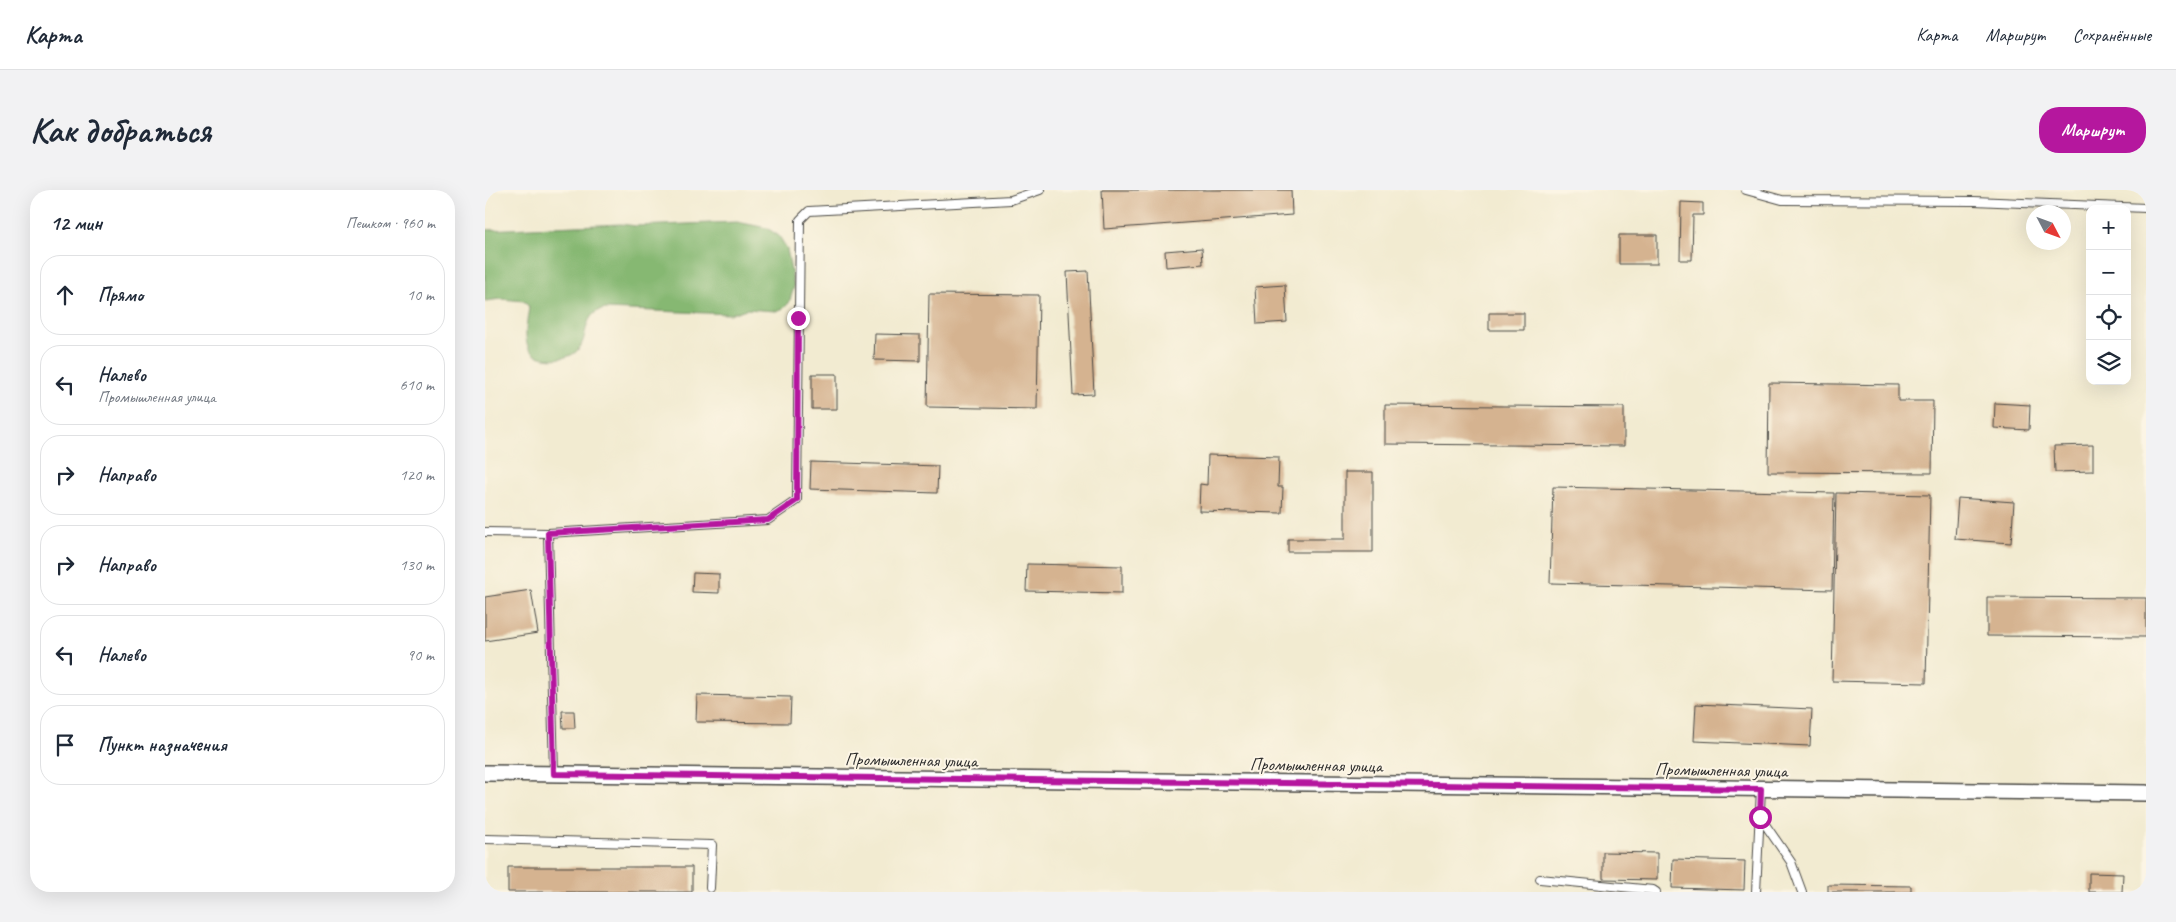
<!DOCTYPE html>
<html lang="ru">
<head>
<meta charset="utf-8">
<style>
  body { margin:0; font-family:Caveat,sans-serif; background:#f2f2f3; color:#1f2937 }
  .controls { position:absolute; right:15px; top:15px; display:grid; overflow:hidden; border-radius:10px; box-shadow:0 5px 20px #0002 }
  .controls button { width:45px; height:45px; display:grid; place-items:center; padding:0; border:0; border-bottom:1px solid #e0e1e3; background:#fff; color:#1f2937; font:25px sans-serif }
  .compass { position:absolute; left:1541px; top:15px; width:45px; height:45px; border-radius:50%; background:#fff; box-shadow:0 5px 20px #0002; rotate:131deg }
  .stop { position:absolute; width:15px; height:15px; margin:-11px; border:4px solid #b5179e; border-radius:50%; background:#fff }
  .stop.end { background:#b5179e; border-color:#fff; box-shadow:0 1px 5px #0008 }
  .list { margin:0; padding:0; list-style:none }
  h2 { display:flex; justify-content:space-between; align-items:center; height:65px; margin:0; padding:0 20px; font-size:21px }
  h2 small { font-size:16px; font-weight:400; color:#747a83 }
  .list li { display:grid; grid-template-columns:32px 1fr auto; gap:15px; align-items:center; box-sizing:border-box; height:80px; margin:0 10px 10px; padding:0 10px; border:1px solid #e0e1e3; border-radius:20px }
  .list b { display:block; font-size:19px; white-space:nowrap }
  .list p { margin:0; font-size:16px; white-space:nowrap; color:#747a83 }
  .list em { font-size:16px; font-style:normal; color:#747a83 }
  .icon { flex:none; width:28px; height:28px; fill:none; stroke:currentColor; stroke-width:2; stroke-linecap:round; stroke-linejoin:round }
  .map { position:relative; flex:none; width:1661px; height:702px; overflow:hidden; border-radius:20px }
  header { display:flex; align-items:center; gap:30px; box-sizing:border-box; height:70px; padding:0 25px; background:#fff; border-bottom:1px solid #e0e1e3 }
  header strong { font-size:24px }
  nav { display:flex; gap:28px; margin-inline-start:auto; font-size:18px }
  .intro { display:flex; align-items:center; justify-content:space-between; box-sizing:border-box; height:120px; padding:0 30px }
  h1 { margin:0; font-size:35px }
  .button { padding:12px 22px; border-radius:20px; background:#b5179e; color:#fff; font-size:18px; font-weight:700 }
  main { display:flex; gap:30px; padding:0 30px }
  aside { flex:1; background:#fff; border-radius:20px; box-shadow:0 5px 20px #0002 }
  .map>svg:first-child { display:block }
  .forest { fill:#86b872; stroke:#58724e }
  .building { fill:#d5b390 }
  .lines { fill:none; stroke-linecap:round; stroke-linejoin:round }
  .lane-casing { stroke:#494844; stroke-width:10 }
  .street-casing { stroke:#494844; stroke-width:18 }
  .lane { stroke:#fff; stroke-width:8 }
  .street { stroke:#fff; stroke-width:15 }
  .route { stroke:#b5179e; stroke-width:6 }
  .labels { text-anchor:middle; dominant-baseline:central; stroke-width:4; stroke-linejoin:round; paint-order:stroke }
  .street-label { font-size:18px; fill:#2b2b2b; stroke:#fcf5e5 }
</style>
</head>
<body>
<header>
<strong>Карта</strong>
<nav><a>Карта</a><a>Маршрут</a><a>Сохранённые</a></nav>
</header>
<div class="intro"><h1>Как добраться</h1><a class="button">Маршрут</a></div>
<main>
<aside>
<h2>12 мин<small>Пешком · 960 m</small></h2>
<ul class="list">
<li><svg class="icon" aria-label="ahead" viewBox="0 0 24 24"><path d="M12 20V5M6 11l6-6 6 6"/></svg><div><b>Прямо</b></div><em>10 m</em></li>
<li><svg class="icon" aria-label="left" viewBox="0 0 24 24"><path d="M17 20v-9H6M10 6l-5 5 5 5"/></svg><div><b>Налево</b><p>Промышленная улица</p></div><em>610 m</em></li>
<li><svg class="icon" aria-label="right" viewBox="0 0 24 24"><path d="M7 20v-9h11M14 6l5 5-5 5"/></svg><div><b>Направо</b></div><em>120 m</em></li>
<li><svg class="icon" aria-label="right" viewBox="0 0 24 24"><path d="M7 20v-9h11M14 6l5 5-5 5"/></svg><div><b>Направо</b></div><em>130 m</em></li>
<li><svg class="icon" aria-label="left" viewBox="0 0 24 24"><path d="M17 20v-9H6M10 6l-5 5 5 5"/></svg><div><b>Налево</b></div><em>90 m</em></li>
<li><svg class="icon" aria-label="arrive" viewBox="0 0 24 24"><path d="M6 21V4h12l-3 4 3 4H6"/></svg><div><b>Пункт назначения</b></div></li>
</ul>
</aside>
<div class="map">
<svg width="1661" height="702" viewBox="0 0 1661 702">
  <rect width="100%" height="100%" fill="#fcf5e5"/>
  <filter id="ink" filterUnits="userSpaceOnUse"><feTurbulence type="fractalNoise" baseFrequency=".02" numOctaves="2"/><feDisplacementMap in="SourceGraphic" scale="10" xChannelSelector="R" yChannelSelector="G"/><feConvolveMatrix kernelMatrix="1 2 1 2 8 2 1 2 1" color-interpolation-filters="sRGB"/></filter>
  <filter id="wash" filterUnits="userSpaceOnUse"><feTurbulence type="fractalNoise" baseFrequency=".0096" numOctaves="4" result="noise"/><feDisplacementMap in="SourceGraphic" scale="20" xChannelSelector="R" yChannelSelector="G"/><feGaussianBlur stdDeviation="1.12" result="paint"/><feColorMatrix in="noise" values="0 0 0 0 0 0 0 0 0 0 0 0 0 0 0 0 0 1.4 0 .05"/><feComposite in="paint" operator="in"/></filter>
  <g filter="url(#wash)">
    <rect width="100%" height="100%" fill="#f2ebd1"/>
    <!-- forest -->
    <path class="forest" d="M 252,32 L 282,38 L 294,46 L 302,59 L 309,97 L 304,113 L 299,118 L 291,121 L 261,119 L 246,124 L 120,119 C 92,124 108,155 86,165 C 77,169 65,170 56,167 C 34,161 42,135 44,117 L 39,111 L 16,109 L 0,111 L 0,40 L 136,34 L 151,36 Z"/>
    <g id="blocks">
      <!-- building -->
      <path class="building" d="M 617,0 L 806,0 L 807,25 L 619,39 Z
        M 1196,12 L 1218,13 L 1218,25 L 1208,25 L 1207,70 L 1195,70 Z
        M 1134,45 L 1172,45 L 1172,74 L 1134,74 Z
        M 717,58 L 718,74 L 681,77 L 680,61 Z
        M 603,81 L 609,204 L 588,205 L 582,82 Z
        M 800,95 L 802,132 L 772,134 L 770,97 Z
        M 444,104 L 554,105 L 552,219 L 442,217 Z
        M 1004,123 L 1039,123 L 1039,140 L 1004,140 Z
        M 390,144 L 435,145 L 435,171 L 389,170 Z
        M 327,184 L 352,184 L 352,219 L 327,219 Z
        M 1284,193 L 1413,195 L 1413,211 L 1448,211 L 1447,283 L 1283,282 Z
        M 1510,213 L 1545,215 L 1544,240 L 1509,238 Z
        M 900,215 L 1139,217 L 1139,256 L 900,254 Z
        M 1608,255 L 1608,281 L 1570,282 L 1569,256 Z
        M 723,265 L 794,267 L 793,297 L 798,297 L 797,323 L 714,321 L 715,294 L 722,295 Z
        M 326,272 L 453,276 L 452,303 L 325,299 Z
        M 860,282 L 888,282 L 888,362 L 803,362 L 803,349 L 860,349 Z
        M 1068,297 L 1349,303 L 1347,400 L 1065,393 Z
        M 1351,303 L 1445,305 L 1441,493 L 1347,491 Z
        M 1473,308 L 1529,312 L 1526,353 L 1470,349 Z
        M 542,374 L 637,376 L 637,403 L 541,401 Z
        M 208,383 L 234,384 L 234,403 L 207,402 Z
        M 46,400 L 53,443 L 0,451 L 0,407 Z
        M 1502,407 L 1661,408 L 1661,447 L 1502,446 Z
        M 212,505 L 306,507 L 305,533 L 211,532 Z
        M 1211,514 L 1327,519 L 1325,556 L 1209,551 Z
        M 77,521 L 89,521 L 90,538 L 78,538 Z
        M 1118,662 L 1172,663 L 1172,690 L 1118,689 Z
        M 1188,669 L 1260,671 L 1259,700 L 1187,698 Z
        M 23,677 L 207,677 L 207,702 L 23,702 Z
        M 1604,683 L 1638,684 L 1637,702 L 1604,702 Z
        M 1343,695 L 1426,696 L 1426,702 L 1343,702 Z"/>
    </g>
  </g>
  <g filter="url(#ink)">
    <use href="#blocks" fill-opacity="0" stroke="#494844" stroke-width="1"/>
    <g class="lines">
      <defs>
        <path id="lane" d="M 1261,0 L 1297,10 L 1489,11 L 1661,18
          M 0,342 L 63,343 L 69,584
          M 63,343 L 283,330 L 312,310 L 315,30 L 324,21 L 526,10 L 555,0
          M 1275,627 L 1306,672 L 1317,702
          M 0,649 L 227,655 L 225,698
          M 1055,689 L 1168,700 L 1171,702
          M 1271,702 L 1276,599"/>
        <path id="street" d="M 0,583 L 1661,603"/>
      </defs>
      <!-- lane casing -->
      <use href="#lane" class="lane-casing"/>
      <!-- street casing -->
      <use href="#street" class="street-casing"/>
      <!-- lane -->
      <use href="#lane" class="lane"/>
      <!-- street -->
      <use href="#street" class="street"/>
    </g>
  </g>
  <g class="lines" filter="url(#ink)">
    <!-- route -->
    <path class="route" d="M 313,128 L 312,310 L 283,330 L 63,343 L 69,584 L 1276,599 L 1275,627"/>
  </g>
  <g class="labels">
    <!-- street labels -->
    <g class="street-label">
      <text transform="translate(426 570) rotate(1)">Промышленная улица</text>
      <text transform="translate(831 575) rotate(1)">Промышленная улица</text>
      <text transform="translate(1236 580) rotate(1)">Промышленная улица</text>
    </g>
  </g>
</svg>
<div class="controls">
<button>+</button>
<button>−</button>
<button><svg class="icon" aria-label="locate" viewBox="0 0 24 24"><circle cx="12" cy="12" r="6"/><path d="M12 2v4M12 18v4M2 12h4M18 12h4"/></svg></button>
<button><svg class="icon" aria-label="layers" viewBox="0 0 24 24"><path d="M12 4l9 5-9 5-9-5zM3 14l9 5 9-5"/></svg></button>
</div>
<svg class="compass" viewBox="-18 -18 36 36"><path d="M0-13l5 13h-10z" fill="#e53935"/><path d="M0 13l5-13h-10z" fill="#747a83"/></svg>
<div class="stop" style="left:1275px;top:627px"></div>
<div class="stop end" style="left:313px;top:128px"></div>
</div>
</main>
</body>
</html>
